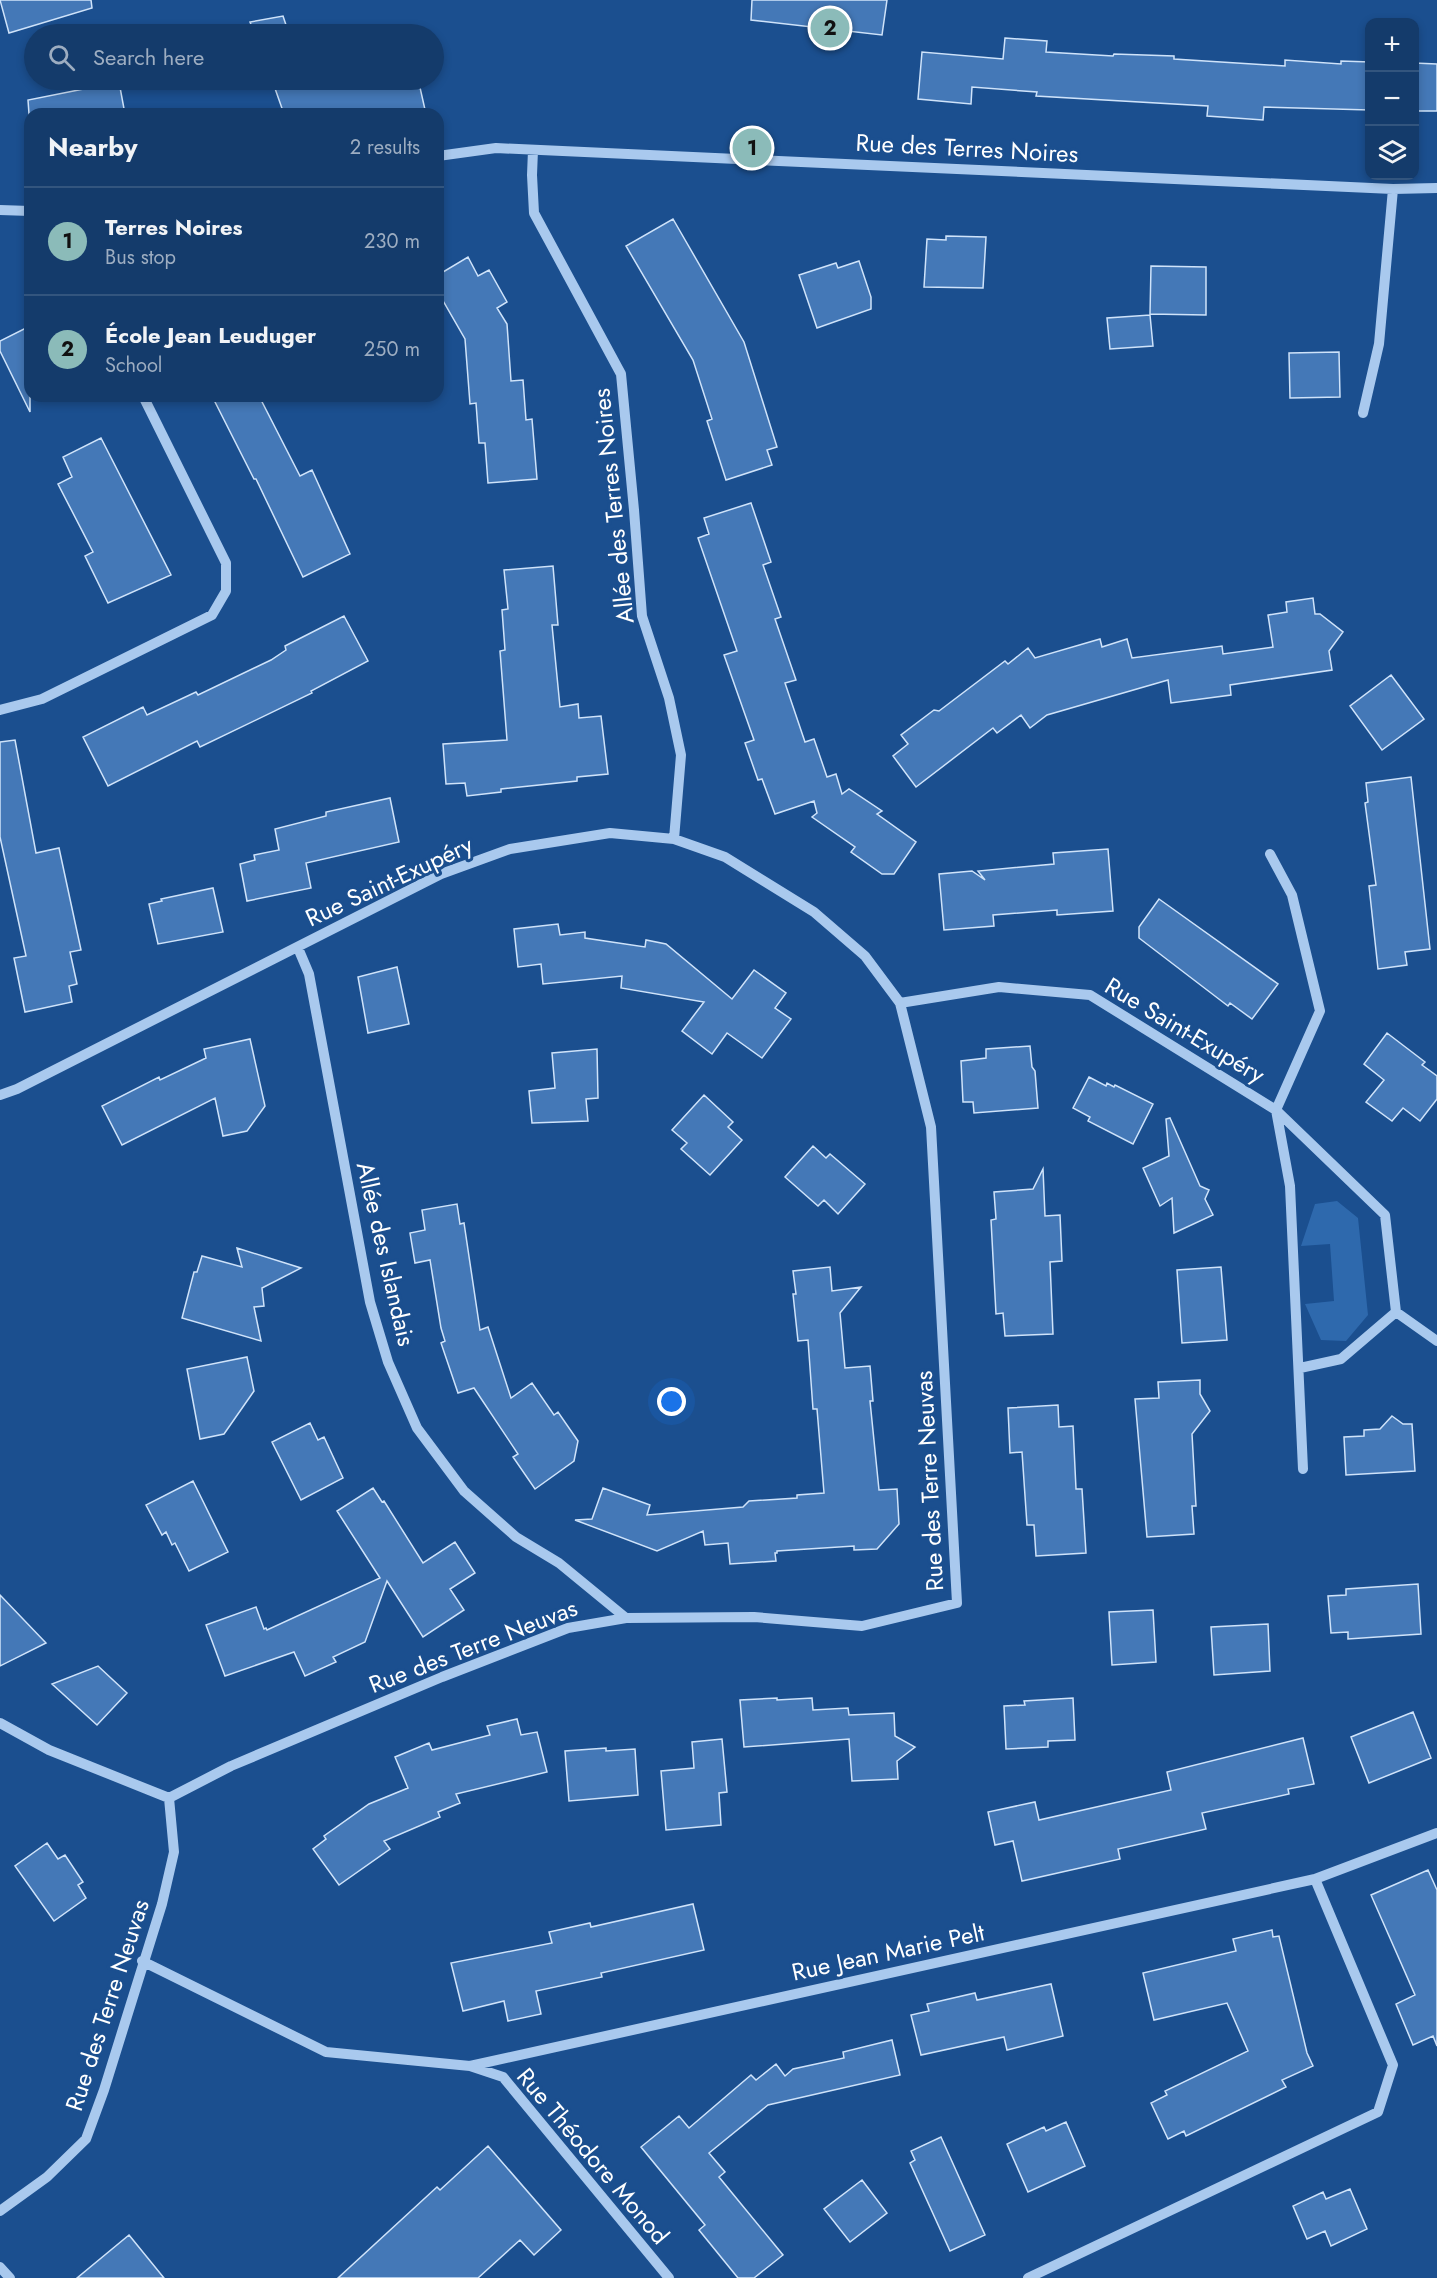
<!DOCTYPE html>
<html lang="en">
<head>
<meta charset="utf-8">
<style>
  body { margin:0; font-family:Jost,sans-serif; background:#1d4271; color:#f1f3f6 }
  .controls { position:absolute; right:18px; top:18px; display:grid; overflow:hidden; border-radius:12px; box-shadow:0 3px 9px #0003 }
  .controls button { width:54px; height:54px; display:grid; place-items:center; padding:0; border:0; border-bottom:2px solid #33557e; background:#143b6b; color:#f1f3f6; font:30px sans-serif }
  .you { position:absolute; left:672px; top:1402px; width:21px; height:21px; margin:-15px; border:4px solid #fff; border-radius:50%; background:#1a73e8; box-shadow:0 0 0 9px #1a73e833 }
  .badge { display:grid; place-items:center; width:39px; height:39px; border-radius:50%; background:#8bbbb9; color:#111; font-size:20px; font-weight:700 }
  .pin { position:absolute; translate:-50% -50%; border:3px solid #fff; box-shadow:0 2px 6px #0006 }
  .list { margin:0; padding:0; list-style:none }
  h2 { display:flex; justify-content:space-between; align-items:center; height:78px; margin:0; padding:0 24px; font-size:26px }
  h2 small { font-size:20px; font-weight:400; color:#9dadc1 }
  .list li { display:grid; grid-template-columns:39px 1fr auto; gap:18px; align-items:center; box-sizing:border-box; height:108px; padding:0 24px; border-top:2px solid #33557e }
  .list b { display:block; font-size:22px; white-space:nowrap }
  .list p { margin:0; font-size:20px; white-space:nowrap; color:#9dadc1 }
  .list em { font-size:20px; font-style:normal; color:#9dadc1 }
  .icon { flex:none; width:33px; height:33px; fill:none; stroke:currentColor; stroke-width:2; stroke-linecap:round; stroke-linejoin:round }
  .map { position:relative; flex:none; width:1437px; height:2278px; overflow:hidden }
  .search { position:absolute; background:#143b6b; box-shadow:0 3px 9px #0003; left:24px; top:24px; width:420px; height:66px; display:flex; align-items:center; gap:15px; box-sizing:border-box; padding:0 21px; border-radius:33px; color:#9dadc1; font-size:22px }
  .panel { position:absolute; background:#143b6b; box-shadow:0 3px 9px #0003; left:24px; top:108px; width:420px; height:294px; border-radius:18px }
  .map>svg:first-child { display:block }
  .green { fill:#2e69ad }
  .building { fill:#4478b7; stroke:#cfe3fa; stroke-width:1.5 }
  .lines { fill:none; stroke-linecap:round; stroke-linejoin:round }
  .minor { stroke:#a9c9ee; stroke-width:10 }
  .labels { text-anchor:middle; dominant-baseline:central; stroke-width:6; stroke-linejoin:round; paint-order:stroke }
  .street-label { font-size:24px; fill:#fff; stroke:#1b4f8f }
</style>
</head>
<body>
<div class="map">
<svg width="1437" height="2278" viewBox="0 0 1437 2278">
  <rect width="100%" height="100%" fill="#1b4f8f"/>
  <!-- green -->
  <path class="green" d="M 1337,1201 L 1358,1218 L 1368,1315 L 1346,1341 L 1321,1340 L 1305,1304 L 1334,1301 L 1330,1244 L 1301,1246 L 1315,1204 Z"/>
  <!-- building -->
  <path class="building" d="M 0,0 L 91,0 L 92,8 L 9,33 Z
    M 752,0 L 887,0 L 882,35 L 751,20 Z
    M 283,16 L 289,34 L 255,34 L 250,22 Z
    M 1005,38 L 1047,41 L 1046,52 L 1113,56 L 1114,54 L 1174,56 L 1174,59 L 1285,66 L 1285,60 L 1341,64 L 1341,61 L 1370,62 L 1370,110 L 1264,107 L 1263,120 L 1207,116 L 1208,106 L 1036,96 L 1037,92 L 972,87 L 971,104 L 918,99 L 922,52 L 1003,59 Z
    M 1414,63 L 1437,64 L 1437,111 L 1414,111 Z
    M 272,80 L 384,80 L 386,89 L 419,83 L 426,114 L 284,114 Z
    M 119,82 L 125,114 L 29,114 L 28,100 Z
    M 673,219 L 744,342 L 777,447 L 767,450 L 772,465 L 726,480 L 707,421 L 712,419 L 693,360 L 626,246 Z
    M 946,236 L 986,237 L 983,288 L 924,287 L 927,239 L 946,240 Z
    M 468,257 L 478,276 L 489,270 L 507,302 L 497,308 L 507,324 L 511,381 L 523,380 L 526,420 L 532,419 L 537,479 L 488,483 L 485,443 L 479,443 L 476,403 L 470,404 L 465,339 L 438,292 L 438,275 Z
    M 859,261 L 871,297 L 871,309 L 817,328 L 799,275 L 836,263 L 838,268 Z
    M 1151,266 L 1206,267 L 1206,315 L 1150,314 Z
    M 1150,315 L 1153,346 L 1110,349 L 1107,318 Z
    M 30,326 L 30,412 L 0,351 L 0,341 Z
    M 1339,352 L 1340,397 L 1290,398 L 1289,353 Z
    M 212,396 L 259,396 L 300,476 L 312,470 L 350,554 L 303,577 L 256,479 L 254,479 Z
    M 101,438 L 171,575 L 108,603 L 85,556 L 93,552 L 58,484 L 72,477 L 63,457 Z
    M 751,503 L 771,562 L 763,565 L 781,617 L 775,619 L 796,680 L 785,683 L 805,742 L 814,739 L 827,777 L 836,774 L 842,794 L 849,789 L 882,811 L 877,814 L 916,842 L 894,874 L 882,874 L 851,852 L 855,847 L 812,817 L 817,813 L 814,801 L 775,814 L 762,779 L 758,780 L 745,743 L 754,740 L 724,655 L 737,651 L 698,538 L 709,534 L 704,518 Z
    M 553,566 L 558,625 L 552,625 L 560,707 L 578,704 L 579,718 L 601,716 L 608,774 L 577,777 L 577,781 L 501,789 L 501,792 L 467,796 L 465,783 L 446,784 L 443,744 L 507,740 L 500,651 L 505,650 L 502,610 L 508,609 L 504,570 Z
    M 1313,598 L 1315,614 L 1320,614 L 1343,632 L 1329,651 L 1332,670 L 1230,685 L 1231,695 L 1171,703 L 1168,680 L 1047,715 L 1030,728 L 1021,715 L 997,733 L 993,728 L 916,787 L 893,756 L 908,744 L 901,735 L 934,710 L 939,711 L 1005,661 L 1008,664 L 1028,648 L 1035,658 L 1100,639 L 1102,647 L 1127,639 L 1132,658 L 1222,646 L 1223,654 L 1273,647 L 1268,615 L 1287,612 L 1286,602 Z
    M 344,616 L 368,661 L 311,691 L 312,693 L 200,747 L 197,741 L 108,786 L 83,737 L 143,707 L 147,715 L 196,692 L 198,695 L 271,660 L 286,650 L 285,646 Z
    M 1391,675 L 1424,719 L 1382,750 L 1350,706 Z
    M 15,740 L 36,853 L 59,848 L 81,950 L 70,952 L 77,984 L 69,986 L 72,1002 L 25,1012 L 14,958 L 26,956 L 0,837 L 0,742 Z
    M 1411,777 L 1430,949 L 1405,952 L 1407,965 L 1378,969 L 1369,886 L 1376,885 L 1365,803 L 1368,802 L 1366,783 Z
    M 390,798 L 399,842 L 306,863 L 311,888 L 247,901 L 240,864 L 255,860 L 254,855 L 279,850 L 275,829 L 326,816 L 326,812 Z
    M 1108,849 L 1113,911 L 1057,915 L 1057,910 L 993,915 L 994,926 L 944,930 L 939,874 L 972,871 L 985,880 L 978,871 L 1054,864 L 1053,853 Z
    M 213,888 L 223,932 L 158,944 L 149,904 L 162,901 L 161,899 Z
    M 1159,899 L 1278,984 L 1252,1019 L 1230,1003 L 1228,1006 L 1139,938 L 1139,927 Z
    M 558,924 L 560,935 L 585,932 L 585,938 L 645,947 L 646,940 L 666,944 L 732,999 L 754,970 L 786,993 L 775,1008 L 791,1019 L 762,1058 L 727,1033 L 712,1054 L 682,1031 L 704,1002 L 621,988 L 622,976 L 543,984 L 541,964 L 518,967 L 514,929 Z
    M 397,967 L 409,1024 L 368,1033 L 358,977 Z
    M 1387,1033 L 1425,1062 L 1422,1065 L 1437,1076 L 1437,1099 L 1420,1121 L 1403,1108 L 1392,1121 L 1366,1102 L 1384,1080 L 1364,1064 Z
    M 250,1039 L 265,1106 L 247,1131 L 223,1136 L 215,1098 L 122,1145 L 102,1106 L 159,1077 L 160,1080 L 206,1058 L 204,1049 Z
    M 1030,1046 L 1032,1067 L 1035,1071 L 1038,1108 L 974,1113 L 973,1102 L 963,1102 L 961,1061 L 986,1058 L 986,1049 Z
    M 597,1049 L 598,1098 L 586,1099 L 588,1121 L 532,1123 L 529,1091 L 555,1088 L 552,1053 Z
    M 1089,1077 L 1106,1086 L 1107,1083 L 1114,1087 L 1115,1085 L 1153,1104 L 1133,1144 L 1088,1121 L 1090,1117 L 1073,1108 Z
    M 704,1095 L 733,1122 L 728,1127 L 742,1140 L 710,1175 L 681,1149 L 687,1143 L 672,1130 Z
    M 1170,1118 L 1200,1186 L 1209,1190 L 1205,1199 L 1213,1215 L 1174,1233 L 1172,1198 L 1160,1206 L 1143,1168 L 1169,1156 L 1166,1119 Z
    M 813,1146 L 826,1158 L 830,1154 L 865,1184 L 838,1214 L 824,1200 L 818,1206 L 785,1177 Z
    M 1043,1169 L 1045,1216 L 1060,1215 L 1062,1261 L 1050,1262 L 1053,1334 L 1005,1336 L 1003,1313 L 996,1314 L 991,1220 L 996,1219 L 994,1192 L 1033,1189 Z
    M 457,1204 L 460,1224 L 464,1223 L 480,1330 L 488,1327 L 511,1398 L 532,1383 L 554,1415 L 558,1412 L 578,1441 L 574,1461 L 535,1489 L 513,1457 L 518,1454 L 474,1388 L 458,1393 L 441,1343 L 445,1341 L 441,1328 L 430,1260 L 415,1263 L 410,1233 L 425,1230 L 422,1210 Z
    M 237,1248 L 301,1268 L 262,1288 L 264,1306 L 254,1307 L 261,1341 L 182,1318 L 194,1272 L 197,1272 L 202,1256 L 242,1267 Z
    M 830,1267 L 832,1291 L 861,1287 L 840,1313 L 845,1368 L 870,1366 L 873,1401 L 870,1401 L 879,1490 L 897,1489 L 899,1524 L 877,1549 L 854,1550 L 854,1546 L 777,1551 L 777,1553 L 775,1553 L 776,1561 L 730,1564 L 728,1543 L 705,1545 L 703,1531 L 657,1551 L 575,1520 L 592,1519 L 603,1488 L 650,1505 L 647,1515 L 743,1507 L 749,1501 L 797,1498 L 797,1495 L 824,1493 L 817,1409 L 813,1409 L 808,1340 L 798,1341 L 793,1294 L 796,1294 L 793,1271 Z
    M 1221,1267 L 1227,1340 L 1182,1343 L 1177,1270 Z
    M 247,1357 L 254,1391 L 224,1434 L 200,1439 L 187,1369 Z
    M 1200,1380 L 1200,1394 L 1210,1411 L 1192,1434 L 1196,1506 L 1192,1506 L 1194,1534 L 1147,1537 L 1135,1399 L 1159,1398 L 1158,1382 Z
    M 1058,1405 L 1059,1427 L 1073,1426 L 1076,1489 L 1082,1489 L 1086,1553 L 1036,1556 L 1034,1525 L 1027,1525 L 1022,1452 L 1010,1453 L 1008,1408 Z
    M 1392,1416 L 1403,1424 L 1412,1424 L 1415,1471 L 1346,1475 L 1344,1437 L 1364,1436 L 1364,1430 L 1380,1429 Z
    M 310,1423 L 318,1440 L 324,1437 L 343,1478 L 301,1500 L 272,1442 Z
    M 193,1481 L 228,1552 L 189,1571 L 175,1543 L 172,1545 L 166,1532 L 162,1535 L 146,1505 Z
    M 373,1488 L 382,1502 L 384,1501 L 423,1563 L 455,1542 L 475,1573 L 450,1589 L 464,1610 L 423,1637 L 387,1581 L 365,1642 L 333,1657 L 336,1662 L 305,1676 L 294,1652 L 225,1676 L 206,1625 L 256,1607 L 264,1629 L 266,1628 L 267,1630 L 380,1578 L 337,1511 Z
    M 1418,1584 L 1421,1634 L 1348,1639 L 1348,1632 L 1331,1633 L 1328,1596 L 1346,1595 L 1346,1589 Z
    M 0,1595 L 46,1643 L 0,1666 Z
    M 1153,1610 L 1156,1662 L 1112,1665 L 1109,1612 Z
    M 1268,1624 L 1270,1671 L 1214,1675 L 1211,1627 Z
    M 98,1666 L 127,1693 L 97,1725 L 52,1684 Z
    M 777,1698 L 777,1700 L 812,1698 L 813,1710 L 848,1708 L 849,1715 L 894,1713 L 895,1736 L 915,1747 L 897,1761 L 898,1779 L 852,1781 L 849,1739 L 744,1747 L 740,1700 Z
    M 1073,1698 L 1075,1740 L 1048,1741 L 1048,1747 L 1006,1749 L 1004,1706 L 1025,1705 L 1024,1701 Z
    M 1413,1712 L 1431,1758 L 1369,1783 L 1351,1737 Z
    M 517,1719 L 521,1735 L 537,1732 L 547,1772 L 456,1794 L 460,1803 L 438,1812 L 440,1817 L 384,1841 L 390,1849 L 339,1885 L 313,1849 L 326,1839 L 324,1836 L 369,1804 L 408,1788 L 395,1757 L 429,1743 L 432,1750 L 490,1735 L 487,1726 Z
    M 1303,1738 L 1314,1784 L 1288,1789 L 1289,1794 L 1202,1813 L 1206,1829 L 1118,1849 L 1120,1859 L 1022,1881 L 1013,1841 L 995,1845 L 988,1812 L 1035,1802 L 1039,1820 L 1171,1790 L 1167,1772 Z
    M 722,1739 L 727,1792 L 719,1793 L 721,1825 L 666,1830 L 661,1771 L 694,1768 L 692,1742 Z
    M 606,1748 L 606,1751 L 635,1749 L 638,1795 L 569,1801 L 565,1751 Z
    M 47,1843 L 58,1859 L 65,1855 L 83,1882 L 78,1885 L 86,1898 L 54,1921 L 15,1866 Z
    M 1428,1870 L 1437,1890 L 1437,2046 L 1433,2036 L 1413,2045 L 1396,2004 L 1415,1995 L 1371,1895 Z
    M 693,1904 L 704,1950 L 601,1973 L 602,1977 L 536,1991 L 541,2014 L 508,2021 L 504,2001 L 463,2011 L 451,1963 L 552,1943 L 549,1932 L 590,1923 L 591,1927 Z
    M 1272,1930 L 1273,1937 L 1279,1936 L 1307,2053 L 1313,2066 L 1282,2080 L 1286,2087 L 1186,2136 L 1184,2131 L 1168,2139 L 1151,2103 L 1167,2095 L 1165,2091 L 1248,2051 L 1227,2003 L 1154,2020 L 1143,1973 L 1236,1951 L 1233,1939 Z
    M 1051,1984 L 1063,2036 L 1007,2050 L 1004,2037 L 921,2055 L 911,2015 L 929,2011 L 927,2004 L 975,1993 L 977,2000 Z
    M 892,2040 L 900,2075 L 768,2105 L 709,2153 L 725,2172 L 719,2177 L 783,2255 L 754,2278 L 738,2278 L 699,2230 L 705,2225 L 641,2147 L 679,2116 L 689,2128 L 751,2075 L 756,2080 L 776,2064 L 785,2076 L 793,2069 L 844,2058 L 843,2052 Z
    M 1066,2122 L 1085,2166 L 1028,2192 L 1007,2144 L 1044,2127 L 1046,2131 Z
    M 941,2137 L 985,2235 L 950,2251 L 910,2163 L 915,2160 L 911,2151 Z
    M 488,2146 L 561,2230 L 534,2255 L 520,2240 L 478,2278 L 338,2278 L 437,2187 L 440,2190 Z
    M 862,2180 L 887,2213 L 850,2242 L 824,2209 Z
    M 1350,2189 L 1367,2229 L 1331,2246 L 1325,2231 L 1307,2239 L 1293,2206 L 1323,2192 L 1326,2199 Z
    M 129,2235 L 164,2278 L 77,2278 Z"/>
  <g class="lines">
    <!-- minor -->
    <path class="minor" d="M 533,150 L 532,175 L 534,213 L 621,374 L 634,510 L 642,616 L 669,698 L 681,755 L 674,839
      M 438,156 L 496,148 L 1393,189 L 1437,188
      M 0,210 L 30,211
      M 1363,413 L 1379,344 L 1393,189
      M 0,710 L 42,699 L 212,615 L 226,591 L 226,563 L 143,396
      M 1270,854 L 1292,895 L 1320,1011 L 1276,1110 L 1385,1215 L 1396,1312
      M 298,948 L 309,974 L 370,1302 L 388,1362 L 417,1428 L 464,1491 L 516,1537 L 559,1563 L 626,1618
      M 900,1003 L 999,987 L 1090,995 L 1276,1110 L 1290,1186 L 1303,1469
      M 0,1095 L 17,1089 L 441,874 L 510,849 L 610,833 L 674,839 L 725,857 L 814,912 L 865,956 L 900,1003 L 931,1127 L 957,1603 L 862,1626 L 754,1617 L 626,1618 L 568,1628 L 442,1677 L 231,1766 L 169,1798 L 174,1852 L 162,1904 L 104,2090 L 86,2139 L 47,2177 L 0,2211
      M 1300,1368 L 1341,1359 L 1396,1312 L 1437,1341
      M 0,1723 L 49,1750 L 169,1798
      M 1315,1879 L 1437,1833
      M 142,1961 L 326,2052 L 470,2066 L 503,2077 L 669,2278
      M 470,2066 L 1315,1879 L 1393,2065 L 1378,2112 L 1028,2278
      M 0,2267 L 10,2278"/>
  </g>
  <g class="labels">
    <!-- street labels -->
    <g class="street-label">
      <text transform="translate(967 148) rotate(3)">Rue des Terres Noires</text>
      <text transform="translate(613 506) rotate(-96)">Allée des Terres Noires</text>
      <text transform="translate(389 881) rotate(-25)">Rue Saint-Exupéry</text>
      <text transform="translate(1185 1030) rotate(31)">Rue Saint-Exupéry</text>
      <text transform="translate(386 1254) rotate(77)">Allée des Islandais</text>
      <text transform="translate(929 1481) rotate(-93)">Rue des Terre Neuvas</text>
      <text transform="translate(473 1646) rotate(-21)">Rue des Terre Neuvas</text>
      <text transform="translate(888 1952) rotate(-12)">Rue Jean Marie Pelt</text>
      <text transform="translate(107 2005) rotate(-72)">Rue des Terre Neuvas</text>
      <text transform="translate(593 2156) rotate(50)">Rue Théodore Monod</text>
    </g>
  </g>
</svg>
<div class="controls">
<button>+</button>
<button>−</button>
<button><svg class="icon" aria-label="layers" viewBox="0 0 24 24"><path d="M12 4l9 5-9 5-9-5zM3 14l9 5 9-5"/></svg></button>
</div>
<div class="you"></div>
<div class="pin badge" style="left:752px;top:148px">1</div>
<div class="pin badge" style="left:830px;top:28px">2</div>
<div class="search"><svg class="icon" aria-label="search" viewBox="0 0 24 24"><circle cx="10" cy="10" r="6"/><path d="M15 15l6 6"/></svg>Search here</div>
<section class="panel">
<h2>Nearby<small>2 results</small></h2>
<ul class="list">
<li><span class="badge">1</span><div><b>Terres Noires</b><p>Bus stop</p></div><em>230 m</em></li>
<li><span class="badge">2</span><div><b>École Jean Leuduger</b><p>School</p></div><em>250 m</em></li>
</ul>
</section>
</div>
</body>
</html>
